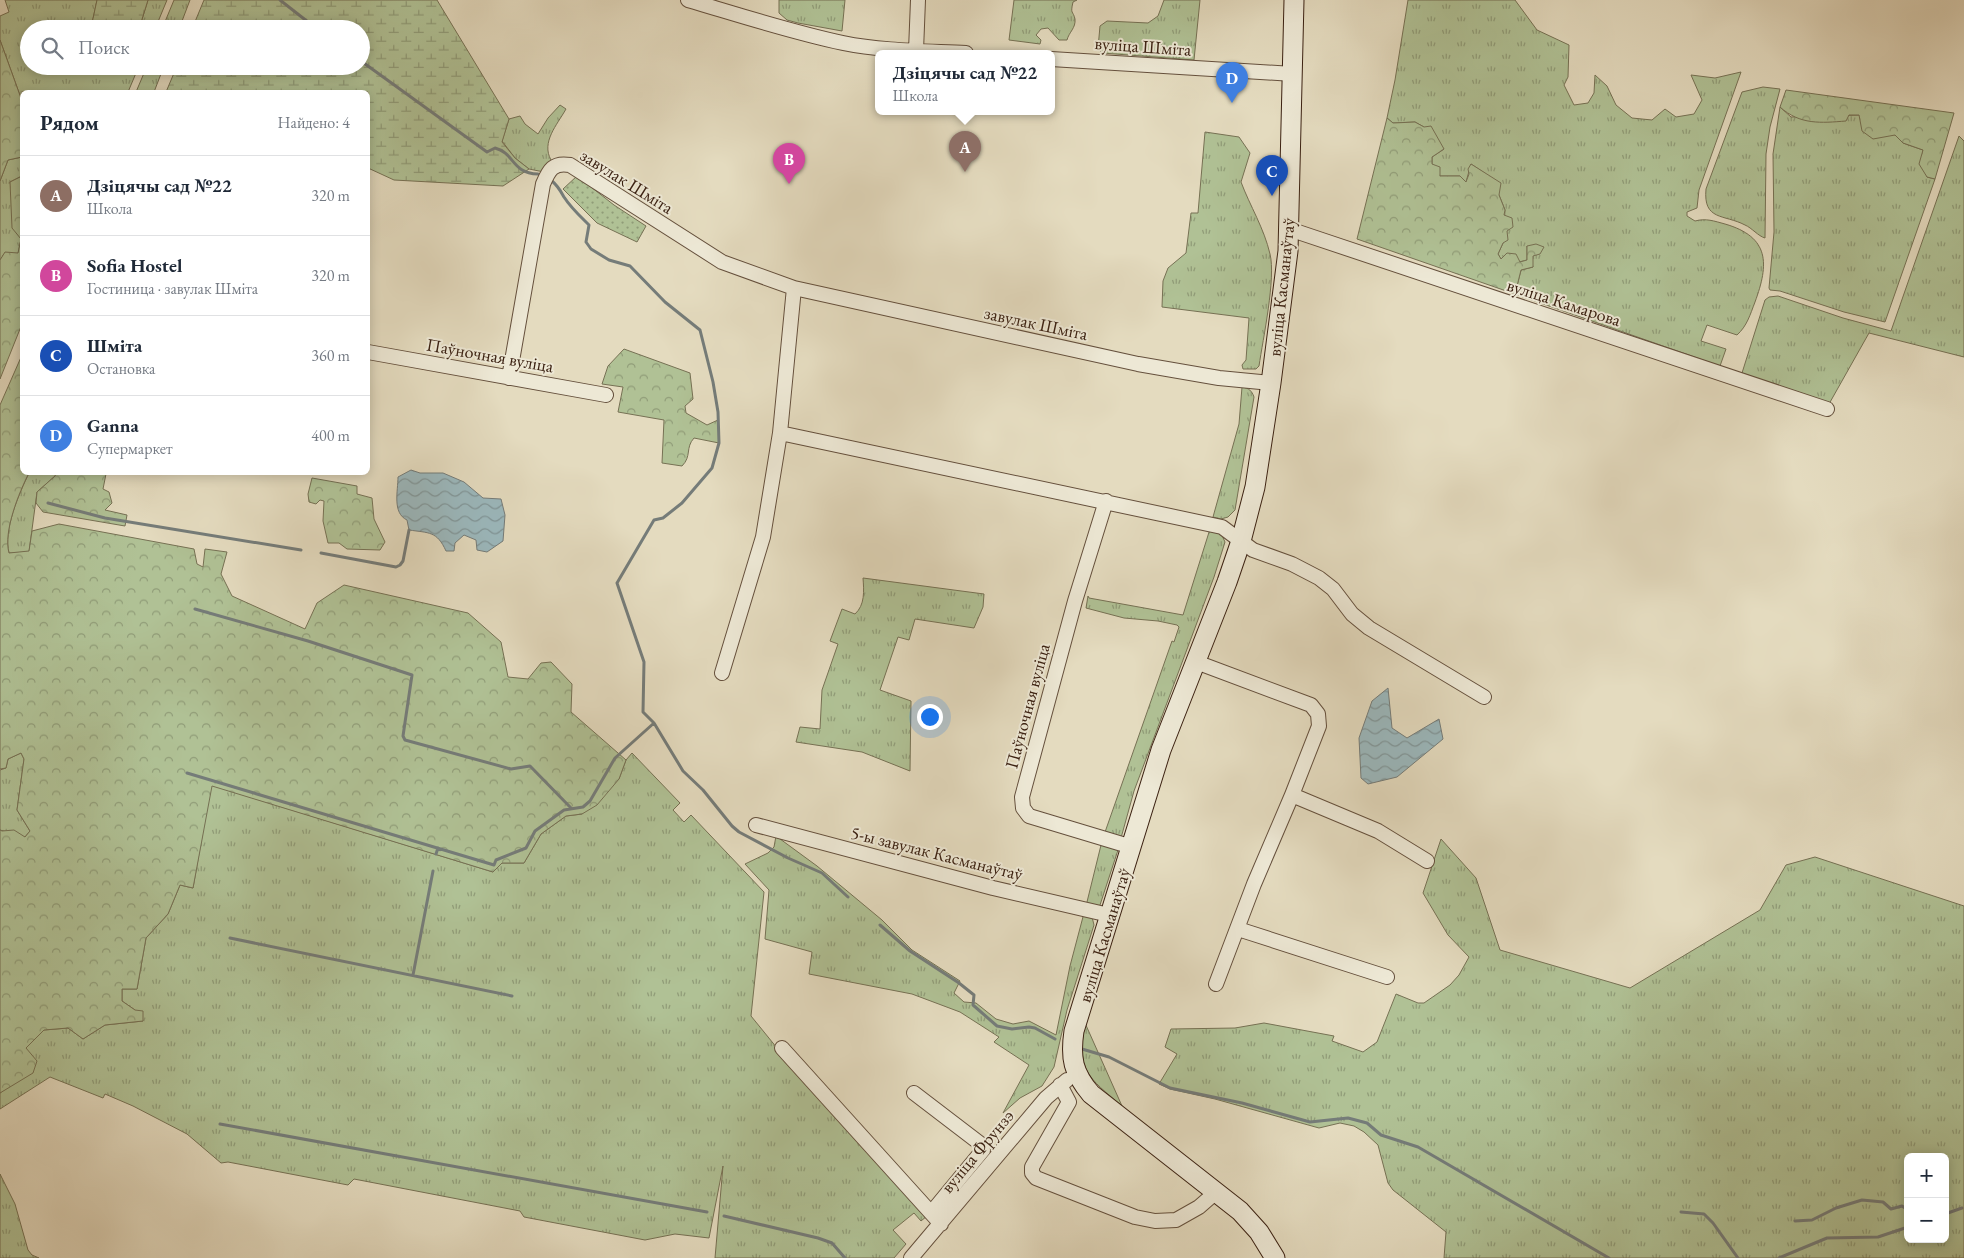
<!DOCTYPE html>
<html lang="ru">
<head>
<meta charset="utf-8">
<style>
  body { margin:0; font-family:"EB Garamond",serif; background:#f6f6f7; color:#1f2937 }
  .controls { position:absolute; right:15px; bottom:15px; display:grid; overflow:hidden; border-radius:8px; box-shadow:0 2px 12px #0003 }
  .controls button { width:45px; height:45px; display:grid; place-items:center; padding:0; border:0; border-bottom:1px solid #e0e1e3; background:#fff; color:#1f2937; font:25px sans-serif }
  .you { position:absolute; left:929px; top:716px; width:18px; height:18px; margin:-12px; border:4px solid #fff; border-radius:50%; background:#1a73e8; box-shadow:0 0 0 8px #1a73e833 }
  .badge { display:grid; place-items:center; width:32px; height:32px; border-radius:50%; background:#8f2418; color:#fff; font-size:16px; font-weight:700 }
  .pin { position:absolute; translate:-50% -41px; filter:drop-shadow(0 1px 2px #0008) }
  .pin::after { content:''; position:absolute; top:26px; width:18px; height:15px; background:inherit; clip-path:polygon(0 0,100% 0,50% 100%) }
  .popup { position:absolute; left:875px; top:50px; width:180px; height:65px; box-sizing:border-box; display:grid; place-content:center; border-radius:8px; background:#fff; filter:drop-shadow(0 1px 4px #0005); font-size:16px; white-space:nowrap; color:#747a83 }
  .popup b { font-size:19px; color:#1f2937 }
  .popup::after { content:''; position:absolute; left:50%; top:100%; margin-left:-10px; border:10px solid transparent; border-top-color:#fff }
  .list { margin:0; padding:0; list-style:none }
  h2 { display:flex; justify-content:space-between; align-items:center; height:65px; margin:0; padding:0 20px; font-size:21px }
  h2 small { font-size:16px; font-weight:400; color:#747a83 }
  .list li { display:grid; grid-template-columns:32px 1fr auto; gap:15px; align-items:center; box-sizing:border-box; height:80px; padding:0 20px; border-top:1px solid #e0e1e3 }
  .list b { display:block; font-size:19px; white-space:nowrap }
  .list p { margin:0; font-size:16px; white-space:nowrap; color:#747a83 }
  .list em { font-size:16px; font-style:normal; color:#747a83 }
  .icon { flex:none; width:28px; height:28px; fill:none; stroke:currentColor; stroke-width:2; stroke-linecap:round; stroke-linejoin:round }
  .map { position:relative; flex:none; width:1964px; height:1258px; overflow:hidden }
  .search { position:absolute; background:#fff; box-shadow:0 2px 12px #0003; left:20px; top:20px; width:350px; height:55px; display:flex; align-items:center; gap:12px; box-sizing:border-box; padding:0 18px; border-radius:28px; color:#747a83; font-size:19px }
  .panel { position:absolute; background:#fff; box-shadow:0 2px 12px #0003; left:20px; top:90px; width:350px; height:385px; border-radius:8px }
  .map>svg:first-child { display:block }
  .grass { fill:url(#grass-tufts); stroke:#767154; fill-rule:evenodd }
  .forest { fill:url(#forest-crowns); stroke:#767154 }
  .wetland { fill:url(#wetland-marsh); stroke:#767154 }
  .garden { fill:url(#garden-dots); stroke:#767154 }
  .water { fill:url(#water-waves); stroke:#757c79 }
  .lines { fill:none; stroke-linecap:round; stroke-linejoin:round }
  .stream { stroke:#757c79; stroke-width:3 }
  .minor-casing { stroke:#65503d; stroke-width:16 }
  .secondary-casing { stroke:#3b2112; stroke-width:21 }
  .minor { stroke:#ede8d5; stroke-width:14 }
  .secondary { stroke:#ede8d5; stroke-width:19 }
  .labels { text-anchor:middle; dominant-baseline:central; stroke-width:4; stroke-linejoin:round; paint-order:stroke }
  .street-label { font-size:18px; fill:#3b2112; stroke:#ede8d5 }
</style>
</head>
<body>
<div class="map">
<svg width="1964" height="1258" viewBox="0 0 1964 1258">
  <defs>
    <pattern id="grass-tufts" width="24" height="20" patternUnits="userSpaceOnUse" patternTransform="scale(1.25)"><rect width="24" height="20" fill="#b0c195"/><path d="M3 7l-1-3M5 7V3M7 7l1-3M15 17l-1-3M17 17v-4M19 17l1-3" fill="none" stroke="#909c78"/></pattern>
    <pattern id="forest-crowns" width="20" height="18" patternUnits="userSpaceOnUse" patternTransform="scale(1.25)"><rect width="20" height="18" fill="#b0c195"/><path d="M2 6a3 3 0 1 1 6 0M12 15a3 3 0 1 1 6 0" fill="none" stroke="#909c78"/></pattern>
    <pattern id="wetland-marsh" width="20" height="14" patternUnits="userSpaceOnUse" patternTransform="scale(1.25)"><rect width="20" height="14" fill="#b0c195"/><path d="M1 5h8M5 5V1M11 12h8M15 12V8" fill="none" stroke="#909c78"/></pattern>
    <pattern id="garden-dots" width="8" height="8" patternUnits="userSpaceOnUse" patternTransform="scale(1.25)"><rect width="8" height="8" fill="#b0c195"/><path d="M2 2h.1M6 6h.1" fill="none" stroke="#909c78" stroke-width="1.8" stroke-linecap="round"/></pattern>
    <pattern id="water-waves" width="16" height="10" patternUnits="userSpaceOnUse" patternTransform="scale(1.25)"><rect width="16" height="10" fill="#9bb8bd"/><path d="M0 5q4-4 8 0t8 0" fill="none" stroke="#809598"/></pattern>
  </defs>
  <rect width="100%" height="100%" fill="#e4dbbf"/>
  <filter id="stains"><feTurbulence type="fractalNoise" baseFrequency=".004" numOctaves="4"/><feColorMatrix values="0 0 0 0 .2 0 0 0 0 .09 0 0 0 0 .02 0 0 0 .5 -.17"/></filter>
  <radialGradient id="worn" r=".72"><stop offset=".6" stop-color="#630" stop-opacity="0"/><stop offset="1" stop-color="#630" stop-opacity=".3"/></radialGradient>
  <!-- grass -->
  <path class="grass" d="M 5,0 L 97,0 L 92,24 L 76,22 L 75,29 L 29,29 L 29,66 L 123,66 L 126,68 L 127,66 L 139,66 L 128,92 L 22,92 L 22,101 L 0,40 L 0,16 L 9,12 Z
    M 148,0 L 167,0 L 155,29 L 139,29 Z
    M 174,0 L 190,0 L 179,29 L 162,29 Z
    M 779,0 L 845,0 L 842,31 L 798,23 L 787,20 L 779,13 Z
    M 1014,0 L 1077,0 L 1073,2 C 1070,15 1073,10 1075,19 C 1076,28 1069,32 1067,40 L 1059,40 L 1048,28 L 1041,29 L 1036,35 L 1041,40 L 1040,44 L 1009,40 Z
    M 1164,0 L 1200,0 L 1194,60 L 1102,53 L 1098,48 L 1100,26 L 1107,21 L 1148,23 L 1158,16 Z
    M 1408,0 L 1515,0 L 1537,30 L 1569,45 L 1568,77 L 1564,85 L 1574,105 L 1588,103 L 1594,93 L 1595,75 L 1607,86 L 1616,105 L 1632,118 L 1652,120 L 1665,109 L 1676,117 L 1694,114 L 1702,100 L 1691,75 L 1715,78 L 1741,72 L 1699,190 L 1697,208 L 1687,212 L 1687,216 L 1695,221 C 1706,218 1714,221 1725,224 C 1770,237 1769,264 1755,302 C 1750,315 1747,326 1737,335 L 1707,325 L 1701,341 L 1726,349 L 1720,366 L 1512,293 L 1516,290 L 1521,270 L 1533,267 L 1527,246 L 1527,260 L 1519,262 L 1501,259 L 1498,254 L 1503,243 L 1505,210 L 1499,195 L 1486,174 L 1471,164 L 1466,182 L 1460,176 L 1440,176 L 1432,164 L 1432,157 L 1444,149 L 1424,127 L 1415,122 L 1393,123 L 1387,118 L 1395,80 Z
    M 147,66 L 164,66 L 154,92 L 136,92 Z
    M 1763,87 L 1780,89 L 1770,127 L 1766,154 L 1765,238 C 1758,236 1752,228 1745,225 C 1724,214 1703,221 1706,189 L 1742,92 Z
    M 560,105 L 566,109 C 557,125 541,142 551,160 L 544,172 L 529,169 L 515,158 L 502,141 L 509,119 L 520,116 L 525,124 L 538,134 L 548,118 Z
    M 1780,107 L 1791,117 L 1859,115 L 1895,135 L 1903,143 L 1923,150 L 1927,177 L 1935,179 L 1885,322 L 1844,312 L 1780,291 L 1770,290 L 1769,288 L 1774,232 L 1773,154 Z
    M 1205,132 L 1239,137 L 1250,153 L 1241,182 C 1250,206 1264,228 1270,254 C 1276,278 1263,339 1259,366 L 1256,369 L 1243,369 L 1242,365 L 1246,360 L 1249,318 L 1162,307 L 1163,281 L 1168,268 L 1186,253 L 1191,213 L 1198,213 Z
    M 1959,136 L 1964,141 L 1964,357 L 1869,333 L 1829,404 L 1742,373 L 1765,300 L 1769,297 L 1778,296 L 1843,318 L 1891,331 Z
    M 22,157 L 22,176 L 10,182 L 21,239 L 18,254 L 5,253 L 0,260 L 0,181 L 8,160 Z
    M 1242,387 C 1249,388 1252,391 1254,397 L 1235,510 L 1228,517 L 1221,519 L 1213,517 L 1239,424 Z
    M 29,473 L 57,473 L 55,476 L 37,492 L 29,552 L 9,553 C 3,530 19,494 29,473 Z
    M 1210,529 L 1220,531 L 1225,542 L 1214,577 L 1134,791 L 1121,838 L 1104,835 L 1172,641 L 1174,642 L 1179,627 L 1177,625 L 1158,621 L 1124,618 L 1086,608 L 1088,596 L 1089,598 L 1183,615 Z
    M 863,578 L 984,594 L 983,607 L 974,628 L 915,619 L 909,640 L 898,637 L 880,690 L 911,701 L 910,771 L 862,752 L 796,742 L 800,727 L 820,729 L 822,690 L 838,644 L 830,641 L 842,609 L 855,614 C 865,605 864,591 863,578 Z
    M 21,753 L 24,759 L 17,810 L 30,831 L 25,837 L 0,830 L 0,770 L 6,768 L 8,759 Z
    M 632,753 L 680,803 L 673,810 L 684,822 L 691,815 L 764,892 L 751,1016 L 790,1064 L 927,1216 L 921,1221 L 914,1213 L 893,1230 L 906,1244 L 894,1258 L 715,1258 L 723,1166 L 709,1238 L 675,1234 L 645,1240 L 524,1217 L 520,1211 L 354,1179 L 348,1185 L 228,1162 L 221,1163 L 187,1134 L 133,1106 L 105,1094 L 103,1098 L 50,1077 L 0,1109 L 0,1093 L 8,1087 L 26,1048 L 44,1030 L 68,1028 L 83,1039 L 105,1025 L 143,1021 L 135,1010 L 122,1001 L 122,989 L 137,989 L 146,938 L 168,914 L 180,885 L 193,888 L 211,785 L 493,872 L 502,863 L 524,863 L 541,834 L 566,816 L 582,814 L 619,779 L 626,760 Z
    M 776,836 L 817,866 L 882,920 L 912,950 L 960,981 L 954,993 L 964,1002 L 976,1003 L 996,1019 L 1013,1024 L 1029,1021 L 1056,1035 L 1070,966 L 1084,913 L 1092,917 L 1094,925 L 1067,1010 L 1054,1067 L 1042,1086 L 1020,1098 L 1003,1113 L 1029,1065 L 994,1042 L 999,1037 L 960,1012 L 912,994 L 809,974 L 812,952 L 765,939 L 769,890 L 745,864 L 768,853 L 774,847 Z
    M 1441,839 L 1476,878 L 1500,950 L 1630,988 L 1760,910 L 1786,865 L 1815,857 L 1964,906 L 1964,1258 L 1444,1258 L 1446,1232 L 1393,1190 L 1388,1183 L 1378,1145 L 1364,1132 L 1354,1126 L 1340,1123 L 1319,1128 L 1215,1099 L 1170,1089 L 1159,1084 L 1177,1054 L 1165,1047 L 1171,1029 L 1235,1028 L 1264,1023 L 1334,1036 L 1332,1041 L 1363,1052 L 1377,1042 L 1396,994 L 1418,1003 L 1424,1003 L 1450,985 L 1459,975 L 1469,957 L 1448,935 L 1423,893 ZM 1908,1157 L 1945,1157 L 1945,1239 L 1908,1239 Z
    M 1102,841 L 1117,847 L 1118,850 L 1100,905 L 1098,907 L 1086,906 Z
    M 1085,1023 L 1122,1106 C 1088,1077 1076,1071 1085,1023 Z
    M 0,1174 L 15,1204 L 28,1250 L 32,1255 L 39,1258 L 0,1258 Z"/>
  <!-- forest -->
  <path class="forest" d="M 0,40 L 22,101 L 22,157 L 8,160 L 0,181 Z
    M 1786,90 L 1954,113 L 1935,179 L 1927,177 L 1919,164 L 1923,150 L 1903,143 L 1895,135 L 1873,139 L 1862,131 L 1859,115 L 1849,115 L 1846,121 C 1821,123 1800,125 1780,107 Z
    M 1387,118 L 1393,123 L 1415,122 L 1424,127 L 1431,126 L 1444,149 L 1432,157 L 1432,164 L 1440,167 L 1440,176 L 1460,176 L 1466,182 L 1469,174 L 1468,169 L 1471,164 L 1501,183 L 1499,195 L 1505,210 L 1504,215 L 1512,218 L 1513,227 L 1507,231 L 1508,240 L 1503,243 L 1498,254 L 1501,259 L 1507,253 L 1516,254 L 1520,262 L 1527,260 L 1527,246 L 1536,244 L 1544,247 L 1540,254 L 1533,256 L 1533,267 L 1521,270 L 1516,290 L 1512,293 L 1357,239 Z
    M 22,176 L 22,324 L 0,379 L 0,260 L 5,252 L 18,253 L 21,239 L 12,228 L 10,182 Z
    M 624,349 L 690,373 L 693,399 L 685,406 L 686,413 L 707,425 L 718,420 L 719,443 L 694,438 C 685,448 692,456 682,466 L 662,463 L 664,420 L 618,412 L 623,387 L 602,384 L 608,366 Z
    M 22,355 L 22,472 L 29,473 C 19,492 3,532 9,553 L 29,551 L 32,531 L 59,524 L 194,549 L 197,564 L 203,567 L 205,549 L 227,552 L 221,574 L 232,596 L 305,629 L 317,603 L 344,585 L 468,613 L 501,642 L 508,677 L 528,679 L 541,663 L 551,662 L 572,684 L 571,712 L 626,760 L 619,779 L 597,805 L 582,814 L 566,816 L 541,834 L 524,863 L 502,863 L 493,872 L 212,786 L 193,888 L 180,885 L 168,914 L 146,938 L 137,989 L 122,989 L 122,1001 L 135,1010 L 143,1011 L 143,1021 L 105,1025 L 83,1039 L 68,1028 L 44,1030 L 26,1048 L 37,1061 L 33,1073 L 0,1093 L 0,830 L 2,831 L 14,830 L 25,837 L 30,831 L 17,810 L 24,759 L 21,753 L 8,759 L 6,768 L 0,769 L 0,405 Z
    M 57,472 L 112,473 L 106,474 L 103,489 L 109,492 L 112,503 L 105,510 L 127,515 L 125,526 L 43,512 L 36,503 L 37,492 L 55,476 Z
    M 312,478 L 357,486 L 357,494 L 372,498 L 374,519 L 385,542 L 380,550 L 347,549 L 339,543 L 328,543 L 323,521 L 324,501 L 320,500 L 316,504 L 309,502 L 308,494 Z"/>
  <!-- wetland -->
  <path class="wetland" d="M 97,0 L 148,0 L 139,29 L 75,29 L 76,22 L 92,23 Z
    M 204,0 L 437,0 L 509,119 L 502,142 L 515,158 L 529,169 L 503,186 L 394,180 L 368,168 L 368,92 L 166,92 L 177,66 L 361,66 L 361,29 L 192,29 Z"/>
  <!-- garden -->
  <path class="garden" d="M 577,176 L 614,205 L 646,226 L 637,242 L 597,223 L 563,189 Z"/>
  <!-- water -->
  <path class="water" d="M 411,470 L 420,473 L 443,473 L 464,482 L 483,498 L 501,499 L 505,515 L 503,541 L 487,552 L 477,550 L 476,540 L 464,535 L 455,543 L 454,551 L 446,551 C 437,531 429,533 409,530 L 407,520 C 392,513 398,491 398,477 Z
    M 1388,688 L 1392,728 L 1407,738 L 1439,719 L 1443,739 L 1397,777 L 1368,784 L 1361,778 L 1359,738 L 1372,701 Z"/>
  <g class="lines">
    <!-- stream -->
    <path class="stream" d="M 280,0 L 317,29
      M 361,61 L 487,152 L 495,148 C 515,153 511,173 538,174
      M 552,181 C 558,186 560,190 564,197 C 571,208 580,216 589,225 L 586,242 L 591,249 L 609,260 L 630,266 L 665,302 L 700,330 L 713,382 L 718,412 L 719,443 L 712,468 L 682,503 L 663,518 L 654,520 L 617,583 L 644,662 L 643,712 L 654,723 L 683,771 L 703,790 L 732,826 L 739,832 L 788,858 L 822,873 L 848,897
      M 48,503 L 105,518 L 301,550
      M 321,553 L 396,567 L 400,565 L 403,561 L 409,530
      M 195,609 L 308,641 L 412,675 L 403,736 L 405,740 L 511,769 L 530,766 L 571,808
      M 187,773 L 494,865 L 496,860 L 526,848 L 535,831 L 564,810 L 583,807 L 590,801 L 615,758 L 654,723
      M 436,854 L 438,848
      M 880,925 L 910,951 L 959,983 L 974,995 L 973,1005 L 997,1026 L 1012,1029 L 1029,1027 L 1035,1028 L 1055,1039
      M 230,938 L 512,996
      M 413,975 L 433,871
      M 1082,1049 L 1109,1057 L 1170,1088 L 1242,1103 L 1310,1122 L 1348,1118 L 1367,1123 L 1381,1135 L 1418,1147 L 1609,1258
      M 220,1124 L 707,1212
      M 1681,1212 L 1704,1214 L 1713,1223 L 1738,1258
      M 1945,1214 L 1962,1208
      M 724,1216 L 818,1238 L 832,1243 L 845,1258
      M 1795,1221 L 1812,1220 L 1836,1208 L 1862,1200 L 1883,1202 L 1891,1209 L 1902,1206 L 1908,1210
      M 1779,1258 L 1827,1238 L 1878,1237 L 1908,1227"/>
    <defs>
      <path id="minor" d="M 688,0 C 739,15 791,32 843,43 C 881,51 926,51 966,53
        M 916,51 L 918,0
        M 1051,59 L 1293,74
        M 1289,229 L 1827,409
        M 368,352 L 606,395
        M 509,378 L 543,184 C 549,170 553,162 570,165 L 722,262 L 794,288 L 1138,364 L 1219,378 L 1271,383
        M 780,433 L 1222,527 L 1253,550 L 1292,564 L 1319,578 L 1333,589 L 1352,614 L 1369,628 L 1484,697
        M 1106,501 L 1075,601 L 1022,797 L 1023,808 L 1029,816 L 1132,847
        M 1196,662 L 1311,705 L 1318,714 L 1319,726 L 1292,795 L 1254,884 L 1216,984
        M 722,673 L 763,537 L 780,433 L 794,288
        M 1292,795 L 1378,831 L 1427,861
        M 756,825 L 993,888 L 1109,915
        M 1238,929 L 1387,977
        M 782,1048 L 941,1224
        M 1060,1085 L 1069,1102 L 1032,1167 L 1032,1173 L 1036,1178 L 1135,1217 L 1155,1221 L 1176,1220 L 1199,1207 L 1215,1193
        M 914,1093 L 982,1145 L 983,1150 L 931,1213
        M 911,1258 L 1046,1098 L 1067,1080"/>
      <path id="secondary" d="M 1275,1258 L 1259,1232 L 1240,1211 L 1091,1094 C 1073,1073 1070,1058 1074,1031 L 1161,750 L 1227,582 L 1241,541 L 1255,487 L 1271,383 L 1288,251 L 1294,0"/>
    </defs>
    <!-- minor casing -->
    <use href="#minor" class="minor-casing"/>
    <!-- secondary casing -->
    <use href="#secondary" class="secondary-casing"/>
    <!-- minor -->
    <use href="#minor" class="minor"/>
    <!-- secondary -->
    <use href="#secondary" class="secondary"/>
  </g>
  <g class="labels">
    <!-- street labels -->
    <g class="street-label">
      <text transform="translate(1143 46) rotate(4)">вуліца Шміта</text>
      <text transform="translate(627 181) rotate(32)">завулак Шміта</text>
      <text transform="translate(1281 287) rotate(-84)">вуліца Касманаўтаў</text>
      <text transform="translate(1564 302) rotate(18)">вуліца Камарова</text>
      <text transform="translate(1036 323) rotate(12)">завулак Шміта</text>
      <text transform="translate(490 355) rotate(10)">Паўночная вуліца</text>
      <text transform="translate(1027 706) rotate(-75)">Паўночная вуліца</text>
      <text transform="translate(937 853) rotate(14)">5-ы завулак Касманаўтаў</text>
      <text transform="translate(1104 935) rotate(-73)">вуліца Касманаўтаў</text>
      <text transform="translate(977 1151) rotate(-50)">вуліца Фрунзэ</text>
    </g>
  </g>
  <rect width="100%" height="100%" filter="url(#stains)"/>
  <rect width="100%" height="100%" fill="url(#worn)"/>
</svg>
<div class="controls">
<button>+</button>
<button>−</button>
</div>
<div class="you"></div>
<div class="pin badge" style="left:965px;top:172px;background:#8d6e63">A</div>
<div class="popup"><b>Дзіцячы сад №22</b>Школа</div>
<div class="pin badge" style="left:789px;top:184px;background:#d1479c">B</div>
<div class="pin badge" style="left:1272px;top:196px;background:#1a4fb4">C</div>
<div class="pin badge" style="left:1232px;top:103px;background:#3f7fe0">D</div>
<div class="search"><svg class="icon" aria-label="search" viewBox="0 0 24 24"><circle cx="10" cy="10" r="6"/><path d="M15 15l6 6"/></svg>Поиск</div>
<section class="panel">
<h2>Рядом<small>Найдено: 4</small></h2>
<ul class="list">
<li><span class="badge" style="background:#8d6e63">A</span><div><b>Дзіцячы сад №22</b><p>Школа</p></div><em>320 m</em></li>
<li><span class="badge" style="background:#d1479c">B</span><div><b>Sofia Hostel</b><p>Гостиница · завулак Шміта</p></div><em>320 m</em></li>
<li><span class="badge" style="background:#1a4fb4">C</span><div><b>Шміта</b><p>Остановка</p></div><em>360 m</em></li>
<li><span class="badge" style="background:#3f7fe0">D</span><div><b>Ganna</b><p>Супермаркет</p></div><em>400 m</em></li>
</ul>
</section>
</div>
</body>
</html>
